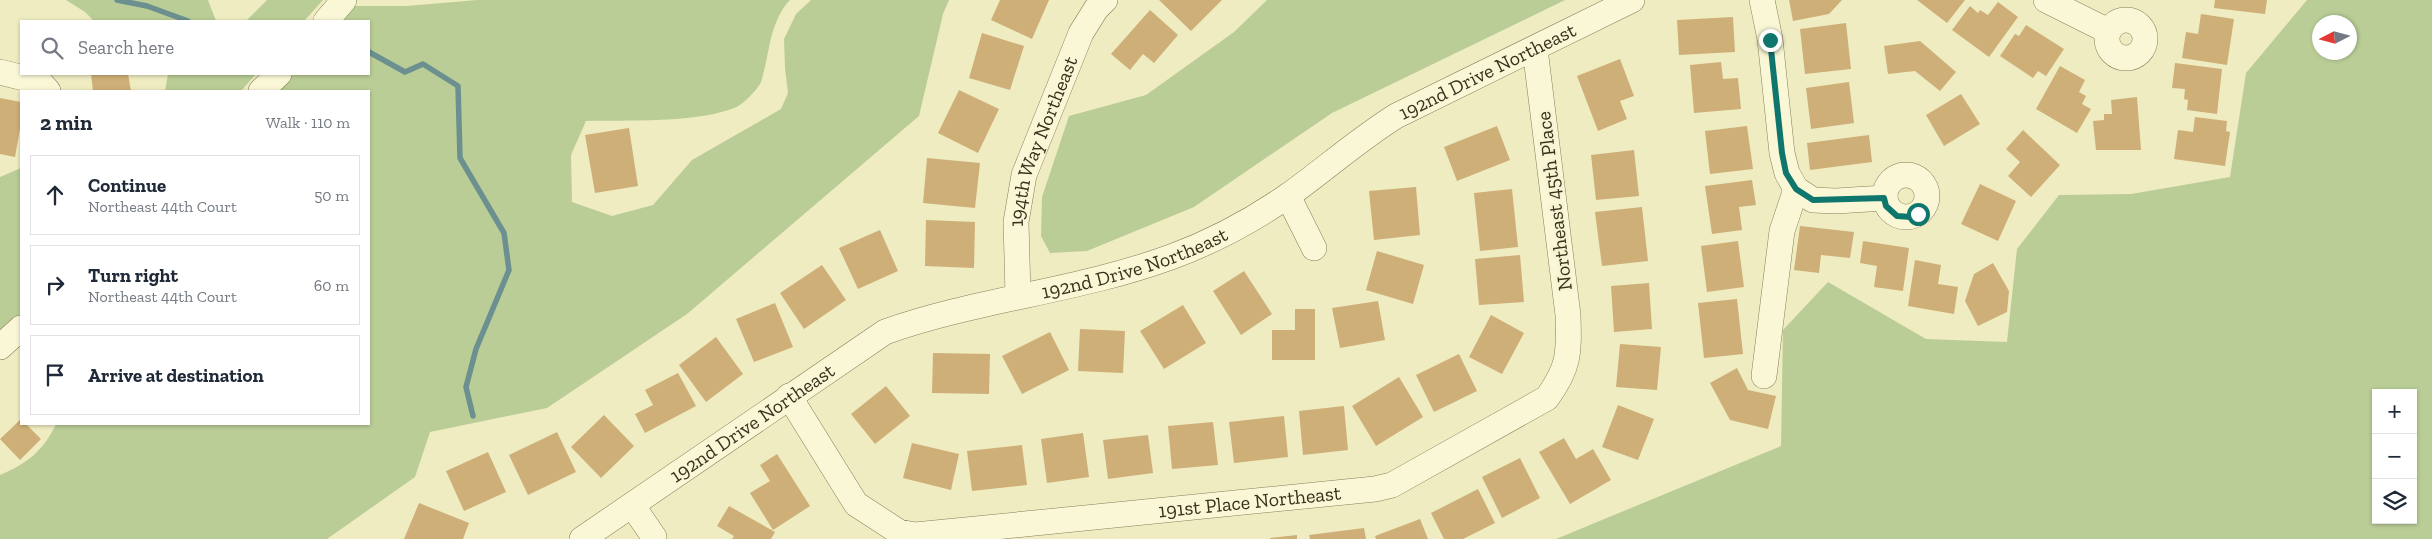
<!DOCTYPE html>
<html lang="en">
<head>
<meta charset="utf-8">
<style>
  body { margin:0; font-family:"Zilla Slab",serif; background:#f6f6f7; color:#1f2937 }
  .controls { position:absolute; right:15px; bottom:15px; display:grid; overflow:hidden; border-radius:0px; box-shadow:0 1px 4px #0004 }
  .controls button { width:45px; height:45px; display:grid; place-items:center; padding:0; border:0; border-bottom:1px solid #e0e1e3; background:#fff; color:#1f2937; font:25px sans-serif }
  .compass { position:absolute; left:2312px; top:15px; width:45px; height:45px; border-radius:50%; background:#fff; box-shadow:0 1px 4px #0004; rotate:264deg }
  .stop { position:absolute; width:15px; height:15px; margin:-11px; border:4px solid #0f766e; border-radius:50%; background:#fff }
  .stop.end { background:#0f766e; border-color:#fff; box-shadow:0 1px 5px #0008 }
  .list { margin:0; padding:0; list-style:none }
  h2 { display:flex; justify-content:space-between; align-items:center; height:65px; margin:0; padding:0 20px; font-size:21px }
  h2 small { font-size:16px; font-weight:400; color:#747a83 }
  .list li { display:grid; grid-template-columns:32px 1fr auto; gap:15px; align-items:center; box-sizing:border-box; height:80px; margin:0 10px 10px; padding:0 10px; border:1px solid #e0e1e3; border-radius:0px }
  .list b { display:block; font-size:19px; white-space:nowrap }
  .list p { margin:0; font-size:16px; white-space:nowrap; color:#747a83 }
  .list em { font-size:16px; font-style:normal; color:#747a83 }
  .icon { flex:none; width:28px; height:28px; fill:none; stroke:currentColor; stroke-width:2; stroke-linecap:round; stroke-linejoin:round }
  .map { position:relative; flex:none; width:2432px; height:539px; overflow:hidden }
  .search { position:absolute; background:#fff; box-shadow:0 1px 4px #0004; left:20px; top:20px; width:350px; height:55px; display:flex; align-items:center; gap:12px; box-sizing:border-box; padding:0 18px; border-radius:0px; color:#747a83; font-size:19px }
  .panel { position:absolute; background:#fff; box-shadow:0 1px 4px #0004; left:20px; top:90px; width:350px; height:335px; border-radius:0px }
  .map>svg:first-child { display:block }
  .green { fill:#bacd96; fill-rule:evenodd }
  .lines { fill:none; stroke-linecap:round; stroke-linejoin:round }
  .stream { stroke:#6b908f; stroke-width:5.5 }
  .building { fill:#ceaf77 }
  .minor-casing { stroke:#897e59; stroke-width:26 }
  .minor { stroke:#f9f7d6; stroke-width:25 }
  .route { stroke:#0f766e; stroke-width:6 }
  .labels { text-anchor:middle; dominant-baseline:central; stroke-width:5; stroke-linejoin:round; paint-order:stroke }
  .street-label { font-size:20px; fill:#39311d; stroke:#f6f4d2 }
</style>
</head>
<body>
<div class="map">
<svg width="2432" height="539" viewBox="0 0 2432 539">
  <rect width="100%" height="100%" fill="#efecc2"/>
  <!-- green -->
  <path class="green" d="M 66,0 L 208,0 L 216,21 L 94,21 L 85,12 Z
    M 267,0 L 323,0 L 304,21 L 246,21 Z
    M 477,0 L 790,0 C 769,22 770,54 761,82 C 758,89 742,106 734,108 C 697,123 627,120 586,121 L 571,155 L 572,202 L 612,216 L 653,205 L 692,160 L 781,109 L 788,93 L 785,68 L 784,39 L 796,14 L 811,0 L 949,0 L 943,14 L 919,116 L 687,314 L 547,408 L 430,432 L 415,477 L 327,539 L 0,539 L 0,475 C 28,463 43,451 56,424 L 369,424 L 369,91 L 276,91 L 292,74 L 369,74 L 369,21 L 339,21 L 353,6 L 407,6 Z
    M 1267,0 L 1565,0 L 1332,113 L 1194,207 L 1087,251 L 1050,253 L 1041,236 L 1042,197 L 1069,116 L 1146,95 L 1234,32 Z
    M 2307,0 L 2432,0 L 2432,539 L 1556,539 L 1781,446 L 1783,330 L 1828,282 L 1926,339 L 2007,342 L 2017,249 L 2059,195 L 2131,194 L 2230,177 L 2246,73 ZM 2320,22 L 2350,22 L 2350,52 L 2320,52 ZM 2376,393 L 2413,393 L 2413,520 L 2376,520 Z
    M 168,74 L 256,74 L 241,91 L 165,91 Z
    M 21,168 L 21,314 L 0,332 L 0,177 Z"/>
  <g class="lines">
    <!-- stream -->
    <path class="stream" d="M 117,0 L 147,6 L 188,21
      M 369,52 L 405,72 L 423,64 L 458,86 L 460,158 L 504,233 L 509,270 L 476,349 L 466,387 L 473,416"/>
  </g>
  <!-- building -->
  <path class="building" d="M 1000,0 L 1049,0 L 1032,39 L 991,20 Z
    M 1159,0 L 1222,0 L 1191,31 Z
    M 1789,0 L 1842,0 L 1829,14 L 1793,21 Z
    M 1917,0 L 1965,0 L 1947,23 Z
    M 2215,0 L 2267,0 L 2265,14 L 2214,8 Z
    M 1998,2 L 2018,17 L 1989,57 L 1952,30 L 1970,6 L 1978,13 L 1980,10 L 1988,15 Z
    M 1150,10 L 1178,35 L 1154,63 L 1143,54 L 1130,70 L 1111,54 Z
    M 2201,14 L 2234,19 L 2227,65 L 2182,58 L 2186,32 L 2198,34 Z
    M 1733,17 L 1735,52 L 1679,55 L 1677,20 Z
    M 1846,23 L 1851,69 L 1805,74 L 1800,29 Z
    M 2026,25 L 2064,49 L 2046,76 L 2038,71 L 2033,78 L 2000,56 L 2015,34 L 2019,36 Z
    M 982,33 L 1024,46 L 1010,90 L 969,78 Z
    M 1920,41 L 1956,72 L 1940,91 L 1915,71 L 1888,74 L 1884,46 Z
    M 1620,59 L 1634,96 L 1620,101 L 1627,119 L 1598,131 L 1577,76 Z
    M 1721,62 L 1723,79 L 1738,78 L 1741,109 L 1694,113 L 1690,65 Z
    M 2175,63 L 2222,69 L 2217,114 L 2187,110 L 2188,100 L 2184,99 L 2185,89 L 2172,88 Z
    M 2060,66 L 2085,80 L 2079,92 L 2086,96 L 2082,104 L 2091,109 L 2077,133 L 2036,109 Z
    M 91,74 L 128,74 L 131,91 L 93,91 Z
    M 1849,82 L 1854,123 L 1811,129 L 1806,88 Z
    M 959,90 L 999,109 L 978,153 L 938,133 Z
    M 1961,94 L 1980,124 L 1944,146 L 1926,115 Z
    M 2137,97 L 2141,150 L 2096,150 L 2093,121 L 2104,120 L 2104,114 L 2112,114 L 2111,100 Z
    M 0,98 L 21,102 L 21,123 L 15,157 L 0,154 Z
    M 2195,117 L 2227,121 L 2226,131 L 2230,132 L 2225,166 L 2174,159 L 2178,130 L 2193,132 Z
    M 1497,126 L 1510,160 L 1457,181 L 1444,147 Z
    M 1747,126 L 1753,169 L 1710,174 L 1705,131 Z
    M 629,128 L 638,186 L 595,193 L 585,135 Z
    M 2023,130 L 2060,165 L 2031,197 L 2008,176 L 2020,162 L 2006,149 Z
    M 1869,135 L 1872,162 L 1810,170 L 1807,143 Z
    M 1634,150 L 1639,196 L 1596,200 L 1591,155 Z
    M 927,158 L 980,163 L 975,208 L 923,203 Z
    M 1752,180 L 1756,205 L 1739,207 L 1742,230 L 1712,234 L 1705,186 Z
    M 1980,184 L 2016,201 L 1998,241 L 1961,224 Z
    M 1416,187 L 1420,235 L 1374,240 L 1369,191 Z
    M 1512,189 L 1518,247 L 1480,251 L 1474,193 Z
    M 1642,207 L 1648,261 L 1602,266 L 1595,212 Z
    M 926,220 L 975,222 L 974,268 L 925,266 Z
    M 1800,226 L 1854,232 L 1850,258 L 1821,255 L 1819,273 L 1794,270 Z
    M 880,230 L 898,271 L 858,289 L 839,248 Z
    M 1738,241 L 1744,287 L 1707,292 L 1701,246 Z
    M 1863,241 L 1909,248 L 1903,291 L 1874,287 L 1877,266 L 1860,263 Z
    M 1377,251 L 1424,265 L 1413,304 L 1366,290 Z
    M 1520,255 L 1524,302 L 1479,305 L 1475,259 Z
    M 1915,260 L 1941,265 L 1938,284 L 1958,287 L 1954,314 L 1908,306 Z
    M 1993,263 L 2009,291 L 2007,312 L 1978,326 L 1965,301 L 1974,274 Z
    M 822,265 L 846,300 L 804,329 L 780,293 Z
    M 1244,271 L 1272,314 L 1241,335 L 1213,291 Z
    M 1649,283 L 1652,329 L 1614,332 L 1611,286 Z
    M 1737,299 L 1743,354 L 1704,358 L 1698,303 Z
    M 1378,301 L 1385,340 L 1340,348 L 1332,308 Z
    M 775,303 L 793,347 L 754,362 L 736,319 Z
    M 1183,305 L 1206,343 L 1164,369 L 1140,331 Z
    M 1295,309 L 1315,309 L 1315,360 L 1272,360 L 1272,330 L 1295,330 Z
    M 1491,315 L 1524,333 L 1502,374 L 1469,357 Z
    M 1080,329 L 1125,331 L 1123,373 L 1078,371 Z
    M 1050,332 L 1069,370 L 1022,394 L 1002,356 Z
    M 716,337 L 743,374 L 706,402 L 679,365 Z
    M 1620,344 L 1661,347 L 1657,390 L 1616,387 Z
    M 933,353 L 990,354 L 989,394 L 932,393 Z
    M 1459,354 L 1477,391 L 1434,412 L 1416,375 Z
    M 1737,368 L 1748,390 L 1776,396 L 1768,429 L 1730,420 L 1710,383 Z
    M 678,373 L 696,406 L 645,433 L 635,414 L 653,405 L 645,390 Z
    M 1399,377 L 1423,417 L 1376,446 L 1352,406 Z
    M 886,386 L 910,416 L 875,444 L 851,414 Z
    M 1618,405 L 1654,419 L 1638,460 L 1602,447 Z
    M 1344,406 L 1348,450 L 1303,455 L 1299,411 Z
    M 604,415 L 634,446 L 601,478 L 571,447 Z
    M 1284,416 L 1288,457 L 1234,463 L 1229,422 Z
    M 21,419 L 21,424 L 26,424 L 41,439 L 20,460 L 0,439 Z
    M 1213,422 L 1218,465 L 1172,469 L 1168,426 Z
    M 557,432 L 576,472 L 528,495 L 509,455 Z
    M 1083,433 L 1089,477 L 1047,483 L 1041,439 Z
    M 1148,435 L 1153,473 L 1108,479 L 1103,440 Z
    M 1564,438 L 1576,459 L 1593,449 L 1611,480 L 1570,504 L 1539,452 Z
    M 912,443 L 959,454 L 951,490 L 903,478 Z
    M 1022,445 L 1027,485 L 972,491 L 967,451 Z
    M 488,452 L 506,492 L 464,511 L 446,471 Z
    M 777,454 L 810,506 L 773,530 L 750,493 L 770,481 L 760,465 Z
    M 1520,458 L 1540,498 L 1502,518 L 1482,477 Z
    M 1478,489 L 1495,523 L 1463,539 L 1444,539 L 1431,513 Z
    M 419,503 L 469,523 L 463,539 L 404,539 Z
    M 729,506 L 775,532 L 771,539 L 732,539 L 734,536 L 717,526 Z
    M 1420,519 L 1428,539 L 1376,539 L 1375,536 Z
    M 1364,528 L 1366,539 L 1310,539 L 1309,535 Z
    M 1297,535 L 1297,539 L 1270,539 L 1270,538 Z"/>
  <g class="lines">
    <defs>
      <g id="minor">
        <path d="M 1762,0 L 1770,39 L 1782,153 L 1787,173 L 1796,189 L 1813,200 L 1836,201 L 1885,198"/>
        <path d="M 2046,0 L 2108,31"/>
        <circle cx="2126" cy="39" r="19"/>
        <path d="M 326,21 L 344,0"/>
        <path d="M 0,72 L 40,82 L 48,91"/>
        <path d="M 261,91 L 279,74"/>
        <circle cx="1906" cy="196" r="21"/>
        <path d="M 1288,196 L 1314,248"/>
        <path id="s1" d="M 1018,295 L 1016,222 L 1024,175 L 1081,33 L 1096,9 L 1105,0"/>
        <path d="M 0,347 L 21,328"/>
        <path d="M 1764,376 L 1782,231 L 1796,189"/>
        <path id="s2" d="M 789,396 L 856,504 L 899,532 L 915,535 L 1375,489 L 1392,485 L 1547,398 C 1570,366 1569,353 1568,315 L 1535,49"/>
        <path d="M 632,505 L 654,537"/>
        <path id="s3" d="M 582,539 L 885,332 C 978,299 1078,291 1171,257 C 1212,242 1253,220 1289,195 C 1325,169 1358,140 1396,116 L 1632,0"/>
      </g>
    </defs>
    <!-- minor casing -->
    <use href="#minor" class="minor-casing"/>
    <!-- minor -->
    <use href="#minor" class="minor"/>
  </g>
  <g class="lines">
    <!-- route -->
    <path class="route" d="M 1770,40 L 1782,153 L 1786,173 L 1796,189 L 1813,200 L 1884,198 L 1886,206 L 1897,216 L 1911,217 L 1918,214"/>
  </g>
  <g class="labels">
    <!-- street labels -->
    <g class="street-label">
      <text stroke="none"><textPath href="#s3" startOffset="1031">192nd Drive Northeast</textPath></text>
      <text stroke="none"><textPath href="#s1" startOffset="158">194th Way Northeast</textPath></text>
      <text transform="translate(1554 201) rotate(-97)">Northeast 45th Place</text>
      <text stroke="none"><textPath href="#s3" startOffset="626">192nd Drive Northeast</textPath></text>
      <text stroke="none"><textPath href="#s3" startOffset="206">192nd Drive Northeast</textPath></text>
      <text stroke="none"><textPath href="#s2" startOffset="531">191st Place Northeast</textPath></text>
    </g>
  </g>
</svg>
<div class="controls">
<button>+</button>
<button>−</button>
<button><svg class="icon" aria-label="layers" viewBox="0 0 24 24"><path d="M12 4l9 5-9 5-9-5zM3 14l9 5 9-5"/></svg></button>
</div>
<svg class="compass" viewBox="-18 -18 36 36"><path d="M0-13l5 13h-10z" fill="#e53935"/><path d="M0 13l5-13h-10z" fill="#747a83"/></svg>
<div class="stop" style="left:1918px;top:214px"></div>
<div class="stop end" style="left:1770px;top:40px"></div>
<div class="search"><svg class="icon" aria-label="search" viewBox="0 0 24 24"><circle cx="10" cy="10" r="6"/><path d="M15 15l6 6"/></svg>Search here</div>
<section class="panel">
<h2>2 min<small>Walk · 110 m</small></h2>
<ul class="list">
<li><svg class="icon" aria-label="ahead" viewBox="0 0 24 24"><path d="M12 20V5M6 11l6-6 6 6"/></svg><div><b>Continue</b><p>Northeast 44th Court</p></div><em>50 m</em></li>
<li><svg class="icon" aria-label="right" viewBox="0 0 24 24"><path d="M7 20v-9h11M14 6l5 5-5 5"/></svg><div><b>Turn right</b><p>Northeast 44th Court</p></div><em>60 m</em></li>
<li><svg class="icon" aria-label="arrive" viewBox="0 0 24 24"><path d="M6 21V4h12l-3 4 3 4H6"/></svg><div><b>Arrive at destination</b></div></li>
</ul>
</section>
</div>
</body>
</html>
